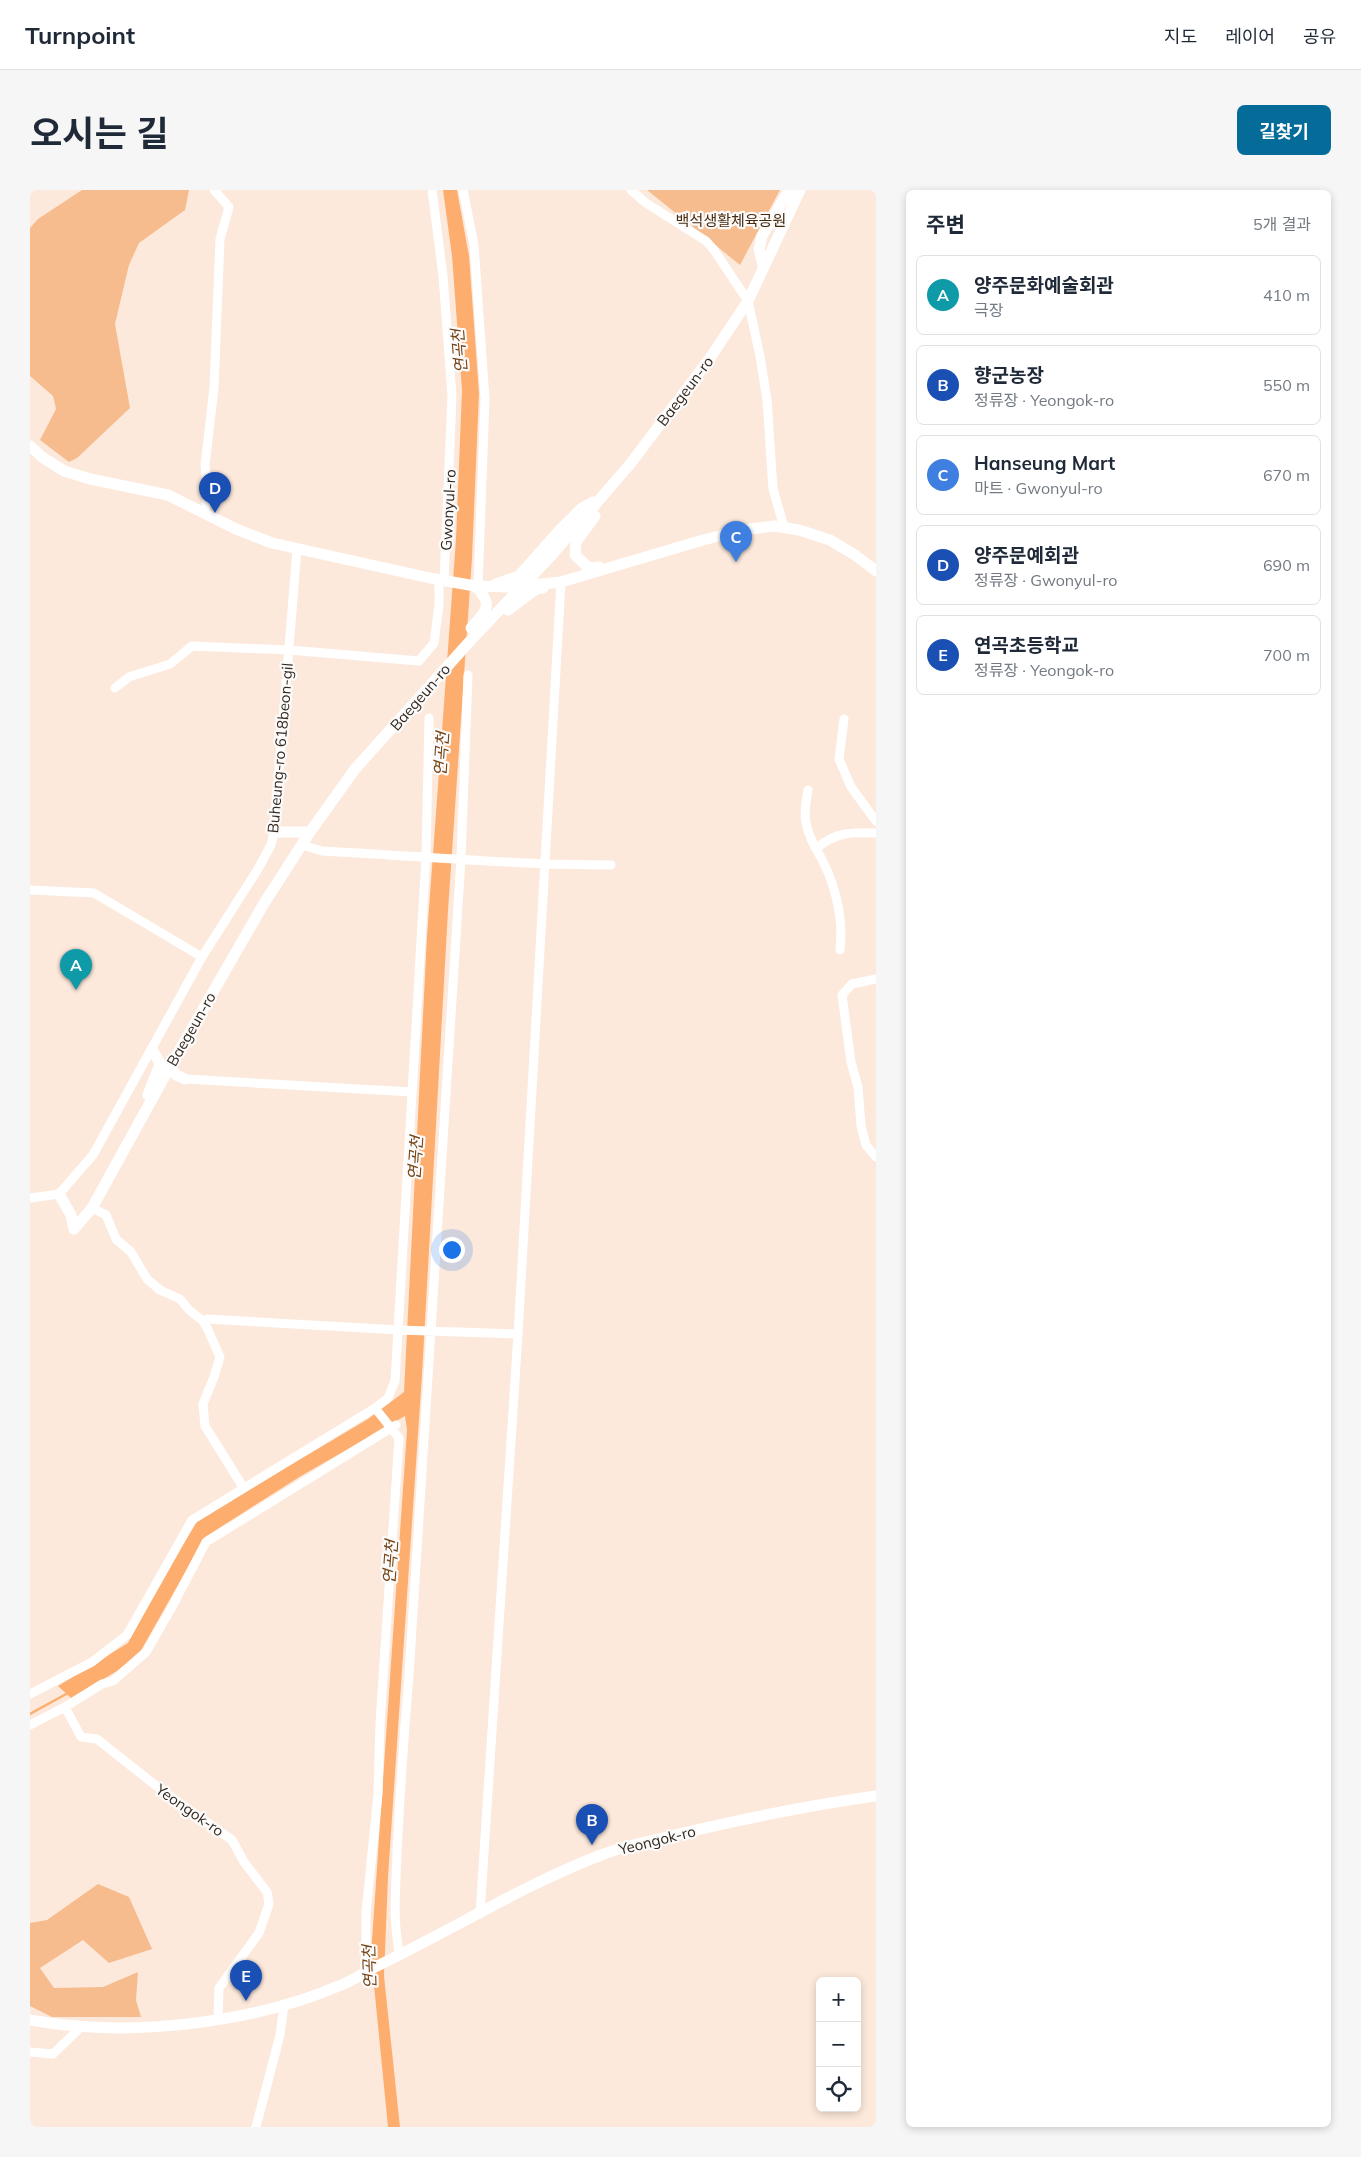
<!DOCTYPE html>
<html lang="ko">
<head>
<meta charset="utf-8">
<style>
  body { margin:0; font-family:Mulish,"Noto Sans KR",sans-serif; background:#f6f6f7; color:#1f2937 }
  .controls { position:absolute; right:15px; bottom:15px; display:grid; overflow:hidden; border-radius:8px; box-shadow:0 2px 8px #0003 }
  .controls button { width:45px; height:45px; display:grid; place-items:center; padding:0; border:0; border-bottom:1px solid #e0e1e3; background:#fff; color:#1f2937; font:25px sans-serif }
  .you { position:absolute; left:421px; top:1059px; width:18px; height:18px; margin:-12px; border:4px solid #fff; border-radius:50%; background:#1a73e8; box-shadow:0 0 0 8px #1a73e833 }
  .badge { display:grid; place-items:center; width:32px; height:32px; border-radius:50%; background:#056c99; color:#fff; font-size:16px; font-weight:700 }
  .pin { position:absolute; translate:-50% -41px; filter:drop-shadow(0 1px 2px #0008) }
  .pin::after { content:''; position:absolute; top:26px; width:18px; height:15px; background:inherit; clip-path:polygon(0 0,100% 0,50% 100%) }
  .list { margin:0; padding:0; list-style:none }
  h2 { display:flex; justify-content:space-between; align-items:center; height:65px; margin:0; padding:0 20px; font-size:21px }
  h2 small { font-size:16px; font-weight:400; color:#747a83 }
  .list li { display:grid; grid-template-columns:32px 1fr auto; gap:15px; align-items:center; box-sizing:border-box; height:80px; margin:0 10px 10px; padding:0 10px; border:1px solid #e0e1e3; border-radius:8px }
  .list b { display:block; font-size:19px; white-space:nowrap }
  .list p { margin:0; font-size:16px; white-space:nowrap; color:#747a83 }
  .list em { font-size:16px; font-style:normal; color:#747a83 }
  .icon { flex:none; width:28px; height:28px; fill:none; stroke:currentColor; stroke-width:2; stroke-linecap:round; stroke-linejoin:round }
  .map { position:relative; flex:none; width:846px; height:1937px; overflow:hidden; border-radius:8px }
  header { display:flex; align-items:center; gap:30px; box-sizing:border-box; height:70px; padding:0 25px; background:#fff; border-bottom:1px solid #e0e1e3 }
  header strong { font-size:24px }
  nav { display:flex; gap:28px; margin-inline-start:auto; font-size:18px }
  .intro { display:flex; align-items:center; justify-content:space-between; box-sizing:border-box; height:120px; padding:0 30px }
  h1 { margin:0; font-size:35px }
  .button { padding:12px 22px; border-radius:8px; background:#056c99; color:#fff; font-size:18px; font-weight:700 }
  main { display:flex; gap:30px; padding:0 30px }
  aside { flex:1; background:#fff; border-radius:8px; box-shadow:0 2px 8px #0003 }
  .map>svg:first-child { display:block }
  .green { fill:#f7bc8e }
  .water { fill:#fdae6f }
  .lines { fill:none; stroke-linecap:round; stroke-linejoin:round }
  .stream { stroke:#fdae6f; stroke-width:2.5 }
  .street { stroke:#fff; stroke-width:9 }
  .secondary { stroke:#fff; stroke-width:11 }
  .labels { text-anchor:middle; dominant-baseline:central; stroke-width:4.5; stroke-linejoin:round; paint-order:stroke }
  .park-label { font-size:15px; fill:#492a0e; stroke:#fbfbfb }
  .street-label { font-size:15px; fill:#33271d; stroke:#fbfbfb }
  .water-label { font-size:16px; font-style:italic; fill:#754213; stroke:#fbfbfb }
</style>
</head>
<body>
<header>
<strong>Turnpoint</strong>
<nav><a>지도</a><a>레이어</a><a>공유</a></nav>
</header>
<div class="intro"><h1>오시는 길</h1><a class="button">길찾기</a></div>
<main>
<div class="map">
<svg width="846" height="1937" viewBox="0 0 846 1937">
  <rect width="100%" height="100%" fill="#fde9db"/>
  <!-- green -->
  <path class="green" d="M 52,0 L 159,0 L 155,20 L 109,53 L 99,75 L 85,134 L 100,218 L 47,268 L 39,272 L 10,250 L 26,219 L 23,206 L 0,186 L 0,38 L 8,29 Z
    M 617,0 L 750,0 L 710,75 Z
    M 68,1694 L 99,1707 L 122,1759 L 79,1773 L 53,1750 L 10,1778 L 24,1798 L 73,1797 L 108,1782 L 106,1810 L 111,1827 L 22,1827 L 0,1816 L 0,1733 L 17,1730 Z"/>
  <!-- water -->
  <path class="water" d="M 413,0 L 427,0 L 439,66 L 449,203 L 442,368 L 418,721 L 392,1185 L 358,1687 L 354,1786 L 370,1937 L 358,1937 L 341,1765 L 377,1240 L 375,1226 L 271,1286 L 175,1347 L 109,1464 L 87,1481 L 41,1508 L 28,1496 L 98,1453 L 139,1377 L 168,1330 L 338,1229 L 374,1202 L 397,746 L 426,349 L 432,200 L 422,66 Z"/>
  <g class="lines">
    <!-- stream -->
    <path class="stream" d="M 0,1524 L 38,1503"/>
    <!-- street -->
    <path class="street" d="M 402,0 L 413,86 L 422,206 L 414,391
      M 433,0 L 444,55 L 455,209 L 448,396
      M 601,0 L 616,13 L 676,51 L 684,60 L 718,111 L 730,166 L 737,210 L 743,299 L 754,337
      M 174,323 L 178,306 L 175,275 L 184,198 L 190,49 L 199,17 L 184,0
      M 85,498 L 99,487 L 140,474 L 162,456 L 259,460 L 389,471 L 404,453 L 409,415 L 409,390
      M 814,529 L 809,569 L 821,597 L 846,631
      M 778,600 C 773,626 774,636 786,659
      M 272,655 L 292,661 C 388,666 484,675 581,675
      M 0,700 L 64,703 L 172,767
      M 810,760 C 814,726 804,688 786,659 C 804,642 822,642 846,643
      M 846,789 L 822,794 L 812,805 L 821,872 L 828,897 L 831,936 L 836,955 L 846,967
      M 155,889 L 382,902
      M 0,1008 L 29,1004 L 63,965 L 172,767 L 228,679 L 241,655 L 244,642 L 267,359
      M 62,1018 L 76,1025 L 86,1049 L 101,1062 L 117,1089 L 130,1100 L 150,1109 L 159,1120 L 173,1131 L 178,1140 L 190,1167 L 184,1187 L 173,1214 L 175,1236 L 213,1297
      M 173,1131 L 177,1129 L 369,1140 L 488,1144
      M 0,1504 L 62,1472 L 97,1445 L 162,1330 L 345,1218 L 358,1208 L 365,1191 L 396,667 L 399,528
      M 35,1517 L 51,1547 L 67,1549 L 134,1602 L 202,1650 L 214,1672 L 237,1702 L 239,1714 L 229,1743 L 189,1798 L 188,1829
      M 0,1535 L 35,1517 L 72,1494 L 83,1491 L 116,1462 L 142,1417 L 176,1352 L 366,1235
      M 450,1724 L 488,1144 L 531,392
      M 370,1765 C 362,1731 366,1698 367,1663 C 370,1603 374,1544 379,1485 L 431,668 L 438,485
      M 336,1782 L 336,1723 L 348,1604 L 350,1533 L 369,1248 L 345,1218
      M 0,1862 L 23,1864 L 51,1837
      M 226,1937 L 250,1845 L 254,1815"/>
    <!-- secondary -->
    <path class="secondary" d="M 733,75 L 729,59 L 732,46 L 759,0
      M 0,256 L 12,267 L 34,281 L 60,289 L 138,305 L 206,339 L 242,353 L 400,388 L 445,396 L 483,397 L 531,392 L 673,350 L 713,340 L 744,336 L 769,340 L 800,350 L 825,365 L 846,381
      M 565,326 L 546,352 L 545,365 L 559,378 L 569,377
      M 466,394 L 489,386 L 529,341 L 552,318 L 563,312
      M 478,420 L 506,399 L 513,398
      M 441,438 C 457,421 464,414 445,396
      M 244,642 L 280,642
      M 140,875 L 146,885 L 155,889
      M 118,905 L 130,874 L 122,859
      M 29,1004 L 41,1025 L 44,1039
      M 44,1039 L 62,1018 L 137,882 L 233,715 L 280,642 L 325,579 L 441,450 L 521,366 L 601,273 L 680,168 L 718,111 L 770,0
      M 0,1830 C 96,1848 221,1834 311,1795 C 324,1790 335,1782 347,1776 C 422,1740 493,1695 571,1665 C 597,1655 626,1650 653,1643 C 717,1628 781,1615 846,1606"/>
  </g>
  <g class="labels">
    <!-- park labels -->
    <g class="park-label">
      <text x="701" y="30">백석생활체육공원</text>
    </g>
    <!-- street labels -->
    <g class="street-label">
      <text transform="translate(655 201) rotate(-53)">Baegeun-ro</text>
      <text transform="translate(418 320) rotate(-87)">Gwonyul-ro</text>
      <text transform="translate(390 507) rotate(-49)">Baegeun-ro</text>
      <text transform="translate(250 558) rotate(-85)">Buheung-ro 618beon-gil</text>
      <text transform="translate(161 839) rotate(-60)">Baegeun-ro</text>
      <text transform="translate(160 1620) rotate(35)">Yeongok-ro</text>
      <text transform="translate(627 1650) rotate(-14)">Yeongok-ro</text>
    </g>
    <!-- water labels -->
    <g class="water-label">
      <text transform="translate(429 161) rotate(-95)">연곡천</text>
      <text transform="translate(411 564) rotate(-86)">연곡천</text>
      <text transform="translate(385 968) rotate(-86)">연곡천</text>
      <text transform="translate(360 1372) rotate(-86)">연곡천</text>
      <text transform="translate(339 1777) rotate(-92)">연곡천</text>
    </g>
  </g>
</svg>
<div class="controls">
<button>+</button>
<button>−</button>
<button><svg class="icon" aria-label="locate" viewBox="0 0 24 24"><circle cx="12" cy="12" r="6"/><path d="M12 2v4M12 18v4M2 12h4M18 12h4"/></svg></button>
</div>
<div class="you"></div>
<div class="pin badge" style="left:46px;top:800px;background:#0f9aa8">A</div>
<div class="pin badge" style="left:562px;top:1655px;background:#1a4fb4">B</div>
<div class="pin badge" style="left:706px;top:372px;background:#3f7fe0">C</div>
<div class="pin badge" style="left:185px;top:323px;background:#1a4fb4">D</div>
<div class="pin badge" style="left:216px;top:1811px;background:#1a4fb4">E</div>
</div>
<aside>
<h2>주변<small>5개 결과</small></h2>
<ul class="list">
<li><span class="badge" style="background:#0f9aa8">A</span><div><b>양주문화예술회관</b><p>극장</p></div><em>410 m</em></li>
<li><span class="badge" style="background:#1a4fb4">B</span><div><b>향군농장</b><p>정류장 · Yeongok-ro</p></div><em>550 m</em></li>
<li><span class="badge" style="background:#3f7fe0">C</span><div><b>Hanseung Mart</b><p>마트 · Gwonyul-ro</p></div><em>670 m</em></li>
<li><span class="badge" style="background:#1a4fb4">D</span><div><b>양주문예회관</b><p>정류장 · Gwonyul-ro</p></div><em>690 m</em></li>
<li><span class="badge" style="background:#1a4fb4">E</span><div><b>연곡초등학교</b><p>정류장 · Yeongok-ro</p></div><em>700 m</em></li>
</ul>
</aside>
</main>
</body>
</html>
